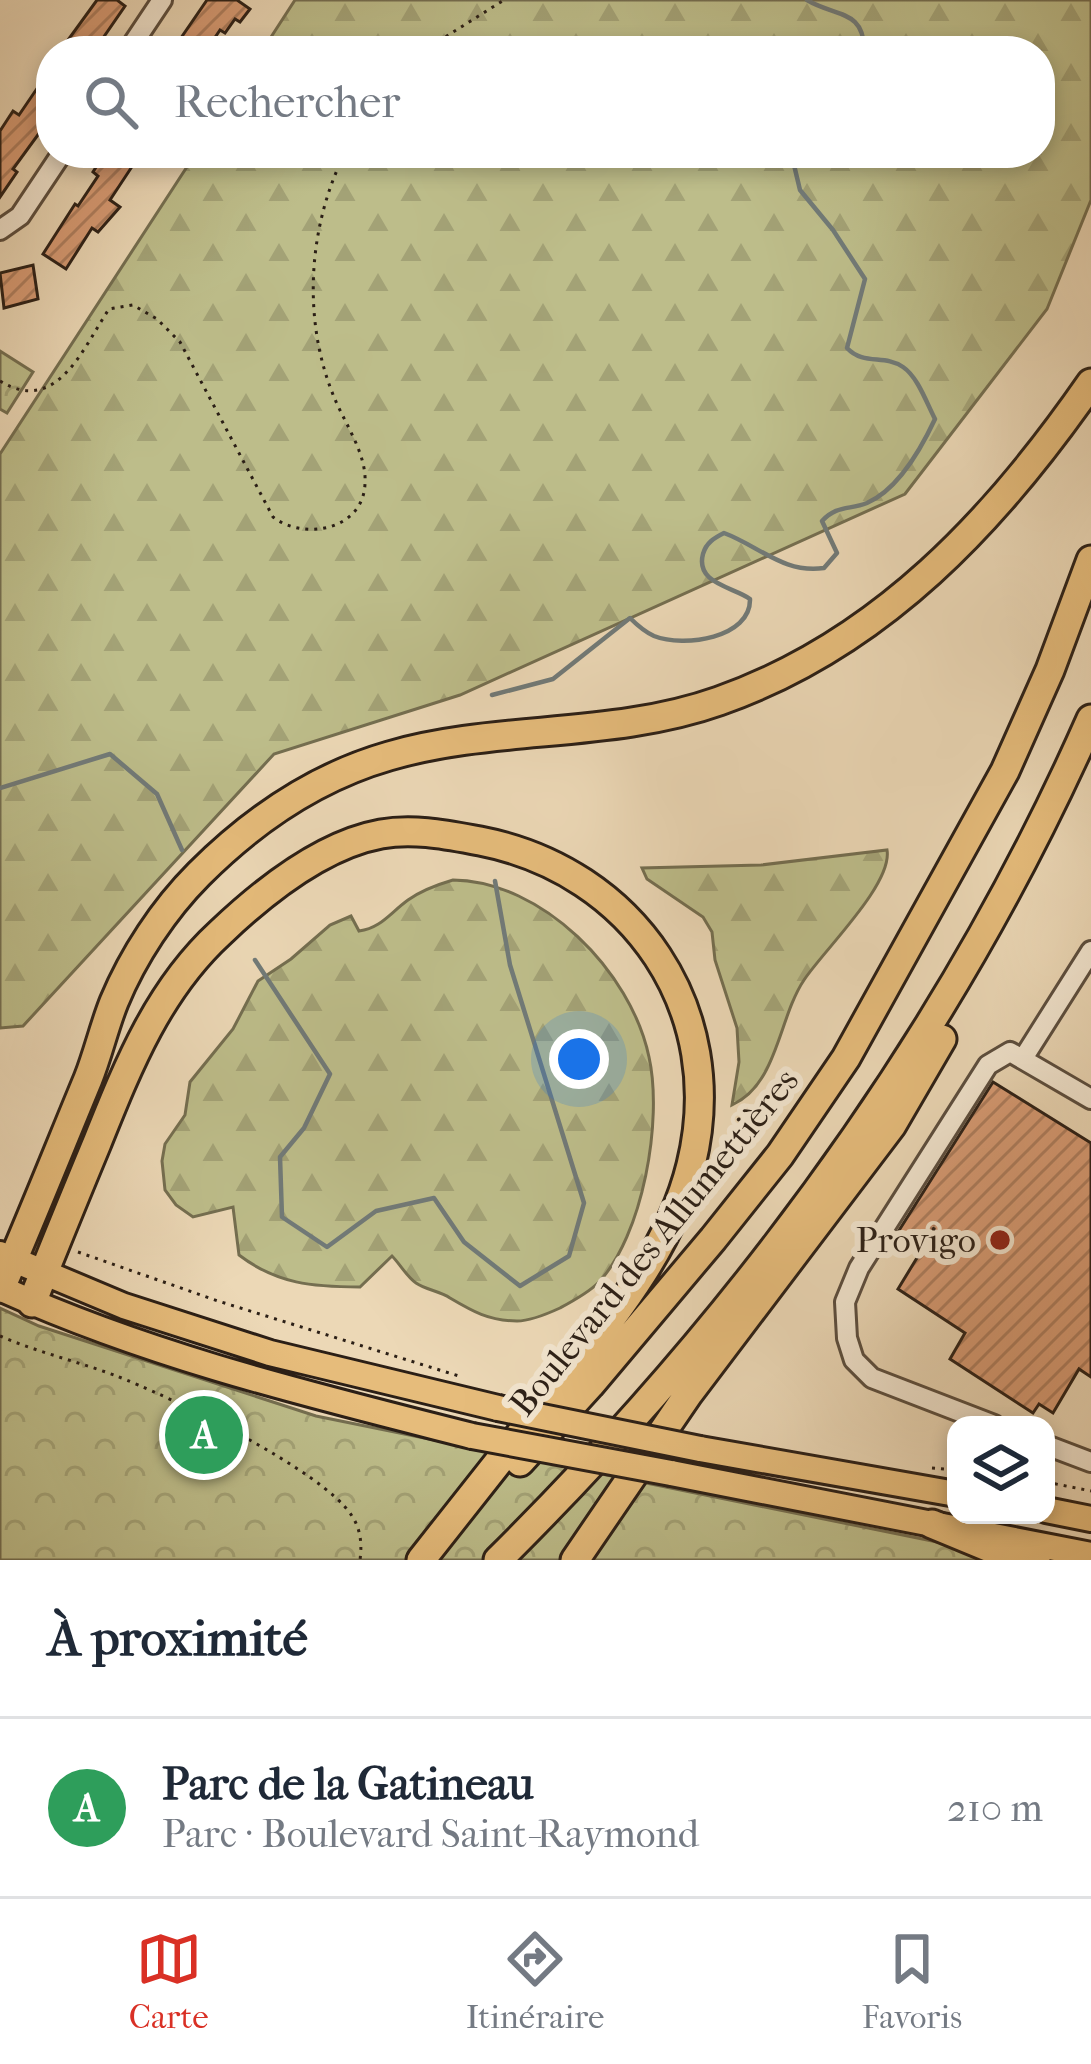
<!DOCTYPE html>
<html lang="fr">
<head>
<meta charset="utf-8">
<style>
  body { margin:0; font-family:"IM FELL French Canon",serif; background:#f6f6f7; color:#1f2937 }
  .controls { position:absolute; right:36px; bottom:36px; display:grid; overflow:hidden; border-radius:24px; box-shadow:0 6px 18px #0003 }
  .controls button { width:108px; height:108px; display:grid; place-items:center; padding:0; border:0; border-bottom:3px solid #e0e1e3; background:#fff; color:#1f2937; font:60px sans-serif }
  .you { position:absolute; left:579px; top:1059px; width:42px; height:42px; margin:-30px; border:9px solid #fff; border-radius:50%; background:#1a73e8; box-shadow:0 0 0 18px #1a73e833 }
  .badge { display:grid; place-items:center; width:78px; height:78px; border-radius:50%; background:#d93025; color:#fff; font-size:39px; font-weight:700 }
  .pin { position:absolute; translate:-50% -50%; border:6px solid #fff; box-shadow:0 3px 12px #0006 }
  .list { margin:0; padding:0; list-style:none }
  h2 { display:flex; justify-content:space-between; align-items:center; height:156px; margin:0; padding:0 48px; font-size:51px }
  h2 small { font-size:39px; font-weight:400; color:#747a83 }
  .list li { display:grid; grid-template-columns:78px 1fr auto; gap:36px; align-items:center; box-sizing:border-box; height:180px; padding:0 48px; border-top:3px solid #e0e1e3 }
  .list b { display:block; font-size:45px; white-space:nowrap }
  .list p { margin:0; font-size:39px; white-space:nowrap; color:#747a83 }
  .list em { font-size:39px; font-style:normal; color:#747a83 }
  .icon { flex:none; width:66px; height:66px; fill:none; stroke:currentColor; stroke-width:2; stroke-linecap:round; stroke-linejoin:round }
  .map { position:relative; flex:none; width:1091px; height:1560px; overflow:hidden }
  .search { position:absolute; background:#fff; box-shadow:0 6px 18px #0003; left:36px; right:36px; top:36px; height:132px; display:flex; align-items:center; gap:30px; box-sizing:border-box; padding:0 42px; border-radius:48px; color:#747a83; font-size:45px }
  .sheet { height:336px; background:#fff }
  nav { display:flex; justify-content:space-around; align-items:center; box-sizing:border-box; height:168px; border-top:3px solid #e0e1e3; background:#fff; font-size:33px; color:#747a83 }
  nav a { display:grid; justify-items:center; gap:6px }
  nav .on { color:#d93025 }
  .map>svg:first-child { display:block }
  .forest { fill:url(#forest-firs); stroke:#746e50; stroke-width:3 }
  .park { fill:url(#park-crowns); stroke:#746e50; stroke-width:3 }
  .lines { fill:none; stroke-linecap:round; stroke-linejoin:round }
  .stream { stroke:#717a78; stroke-width:4.5 }
  .building { fill:url(#building-hatch); stroke:#2b1f16; stroke-width:3 }
  .minor-casing { stroke:#5b4d3e; stroke-width:24 }
  .major-casing { stroke:#2b1f16; stroke-width:30 }
  .highway-casing { stroke:#2b1f16; stroke-width:33 }
  .path { stroke:#2b1f16; stroke-width:3; stroke-dasharray:3 6; stroke-linecap:butt }
  .minor { stroke:#f3e6d0; stroke-width:18 }
  .major { stroke:#e6bc7b; stroke-width:24 }
  .highway { stroke:#e6bc7b; stroke-width:27 }
  .major-bridge-casing { stroke:#2b1f16; stroke-width:30; stroke-linecap:butt }
  .major-bridge { stroke:#e6bc7b; stroke-width:24 }
  .poi-dot { fill:#8f2418; stroke:#f3e6d0; stroke-width:4.5 }
  .labels { text-anchor:middle; dominant-baseline:central; stroke-width:12; stroke-linejoin:round; paint-order:stroke }
  .poi-label { font-size:36px; fill:#2b1f16; stroke:#f3e6d0; text-anchor:end }
  .street-label { font-size:36px; fill:#2b1f16; stroke:#f3e6d0 }
</style>
</head>
<body>
<div class="map">
<svg width="1091" height="1560" viewBox="0 0 1091 1560">
  <defs>
    <pattern id="forest-firs" width="22" height="20" patternUnits="userSpaceOnUse" patternTransform="scale(3)"><rect width="22" height="20" fill="#bdbd8a"/><path d="M5 1l3.5 6h-7zM16 11l3.5 6h-7z" fill="#a3a276"/></pattern>
    <pattern id="park-crowns" width="20" height="18" patternUnits="userSpaceOnUse" patternTransform="scale(3)"><rect width="20" height="18" fill="#bdbd8a"/><path d="M2 6a3 3 0 1 1 6 0M12 15a3 3 0 1 1 6 0" fill="none" stroke="#a3a276"/></pattern>
    <pattern id="building-hatch" width="6" height="6" patternUnits="userSpaceOnUse" patternTransform="scale(3)"><rect width="6" height="6" fill="#d89b74"/><path d="M-1 1l2-2M0 6l6-6M5 7l2-2" fill="none" stroke="#af7e5e"/></pattern>
  </defs>
  <rect width="100%" height="100%" fill="#ecd8b6"/>
  <filter id="stains"><feTurbulence type="fractalNoise" baseFrequency=".00167" numOctaves="4"/><feColorMatrix values="0 0 0 0 .2 0 0 0 0 .09 0 0 0 0 .02 0 0 0 .5 -.17"/></filter>
  <radialGradient id="worn" r=".72"><stop offset=".6" stop-color="#630" stop-opacity="0"/><stop offset="1" stop-color="#630" stop-opacity=".3"/></radialGradient>
  <!-- forest -->
  <path class="forest" d="M 295,0 L 1091,0 L 1091,200 L 1047,309 L 905,494 L 460,695 L 274,754 L 23,1026 L 0,1028 L 0,454 L 196,153 L 1040,153 L 1040,51 L 262,51 Z
    M 887,850 C 893,884 823,951 804,980 C 778,1019 778,1084 732,1105 L 739,1062 L 737,1028 L 715,960 L 712,932 L 703,917 L 647,879 L 642,868 L 761,865 Z
    M 453,880 C 542,881 631,971 649,1057 C 663,1120 643,1236 598,1283 C 588,1293 573,1301 560,1308 C 547,1314 531,1321 517,1321 C 489,1321 472,1311 450,1298 C 440,1291 426,1290 416,1283 C 407,1277 400,1264 392,1256 L 360,1287 C 313,1287 277,1284 239,1255 L 233,1207 L 193,1217 L 176,1205 L 165,1190 L 162,1161 L 165,1144 L 185,1115 L 190,1082 L 233,1029 L 258,981 L 291,959 L 330,925 L 351,916 L 359,931 C 381,928 390,913 408,900 C 422,890 436,885 453,880 Z"/>
  <!-- park -->
  <path class="park" d="M 0,351 L 33,372 L 7,413 L 0,409 Z
    M 0,1308 L 39,1326 L 316,1416 L 1026,1560 L 0,1560 Z"/>
  <g class="lines">
    <!-- stream -->
    <path class="stream" d="M 807,0 C 835,17 865,9 864,51
      M 492,695 L 553,679 L 630,618 C 637,625 645,632 654,636 C 684,648 751,638 750,599 C 734,587 695,584 703,554 C 706,543 714,538 724,533 C 759,546 784,574 824,568 L 837,553 L 822,521 C 837,505 849,510 867,503 C 899,489 921,449 935,419 C 927,404 918,377 903,367 C 884,354 864,366 847,348 L 865,279 L 833,230 L 800,190 L 794,165 L 805,153
      M 0,788 L 110,754 L 157,794 L 182,850
      M 255,960 L 330,1074 L 304,1128 L 280,1157 L 282,1217 L 327,1247 L 376,1211 L 434,1198 L 464,1242 L 520,1286 L 569,1256 L 584,1203 L 510,965 L 495,881"/>
  </g>
  <!-- building -->
  <path class="building" d="M 97,0 L 117,0 L 125,6 L 94,51 L 60,51 Z
    M 207,0 L 237,0 L 250,9 L 240,22 L 235,19 L 225,33 L 220,30 L 206,51 L 172,51 Z
    M 51,68 L 51,117 L 13,169 L 17,172 L 0,197 L 0,131 L 13,111 L 19,115 Z
    M 105,153 L 128,153 L 137,159 L 110,200 L 120,207 L 98,232 L 92,228 L 66,269 L 43,254 L 75,204 L 78,206 L 98,176 L 93,172 Z
    M 33,265 L 38,299 L 4,308 L 0,273 Z
    M 993,1082 L 1091,1143 L 1091,1377 L 1079,1369 L 1053,1413 L 1039,1404 L 1033,1413 L 950,1359 L 965,1333 L 898,1289 L 923,1248 L 898,1232 Z"/>
  <g class="lines">
    <defs>
      <path id="minor" d="M 128,51 L 162,0
        M 0,230 L 20,216 L 62,153
        M 1024,1057 L 1091,951
        M 994,1425 L 872,1378 L 854,1360 L 847,1338 L 845,1302 L 859,1268 L 988,1065 L 1010,1052 L 1091,1099
        M 1046,1445 L 1091,1462"/>
      <path id="major" d="M 0,1254 L 124,1306 L 270,1353 L 498,1408
        M 0,1288 C 152,1357 311,1395 472,1436
        M 700,1449 L 956,1494
        M 671,1473 L 1091,1555
        M 1046,1510 L 1091,1519"/>
      <path id="highway" d="M 1,1288 C 31,1219 59,1149 88,1079 C 98,1054 104,1027 114,1002 C 133,956 164,909 199,874 C 252,821 316,777 389,756 C 494,725 612,739 719,701 C 881,644 996,520 1091,383
        M 32,1303 C 53,1249 75,1196 97,1143 C 128,1066 158,990 220,933 C 263,892 321,845 381,834 C 414,828 447,835 480,841 C 634,871 729,1011 691,1165 C 670,1251 610,1320 556,1389 C 511,1446 466,1503 421,1560
        M 520,1462 L 590,1385 L 713,1239 L 780,1155 L 846,1058 L 1005,771 L 1050,670 L 1091,560
        M 932,1524 L 990,1548 L 1036,1560
        M 498,1560 C 744,1316 951,1036 1091,719
        M 575,1560 L 689,1393 L 892,1125 L 942,1039"/>
    </defs>
    <!-- minor casing -->
    <use href="#minor" class="minor-casing"/>
    <!-- major casing -->
    <use href="#major" class="major-casing"/>
    <!-- highway casing -->
    <use href="#highway" class="highway-casing"/>
    <!-- path -->
    <path class="path" d="M 423,51 L 504,0
      M 0,381 C 57,416 83,348 109,309 L 133,305 L 157,319 L 180,342 L 273,517 C 304,541 363,530 365,484 C 367,454 345,424 334,397 C 302,320 308,226 345,153
      M 78,1252 L 218,1301 L 462,1377
      M 0,1336 C 37,1352 76,1361 114,1375 C 167,1395 323,1470 352,1516 C 361,1530 362,1544 360,1560
      M 932,1468 L 956,1470
      M 1046,1482 L 1091,1491"/>
    <!-- minor -->
    <use href="#minor" class="minor"/>
    <!-- major -->
    <use href="#major" class="major"/>
    <!-- highway -->
    <use href="#highway" class="highway"/>
    <defs>
      <path id="major-bridge" d="M 498,1408 L 700,1449
        M 472,1436 L 671,1473"/>
    </defs>
    <!-- major-bridge casing -->
    <use href="#major-bridge" class="major-bridge-casing"/>
    <!-- major-bridge -->
    <use href="#major-bridge" class="major-bridge"/>
  </g>
  <!-- markers -->
  <circle class="poi-dot" cx="1000" cy="1240" r="12"/>
  <g class="labels">
    <!-- poi labels -->
    <g class="poi-label">
      <text x="976" y="1240">Provigo</text>
    </g>
    <!-- street labels -->
    <g class="street-label">
      <text transform="translate(654 1242) rotate(-51)">Boulevard des Allumettières</text>
    </g>
  </g>
  <rect width="100%" height="100%" filter="url(#stains)"/>
  <rect width="100%" height="100%" fill="url(#worn)"/>
</svg>
<div class="controls">
<button><svg class="icon" aria-label="layers" viewBox="0 0 24 24"><path d="M12 4l9 5-9 5-9-5zM3 14l9 5 9-5"/></svg></button>
</div>
<div class="you"></div>
<div class="pin badge" style="left:204px;top:1435px;background:#2e9e5b">A</div>
<div class="search"><svg class="icon" aria-label="search" viewBox="0 0 24 24"><circle cx="10" cy="10" r="6"/><path d="M15 15l6 6"/></svg>Rechercher</div>
</div>
<section class="sheet">
<h2>À proximité<small></small></h2>
<ul class="list">
<li><span class="badge" style="background:#2e9e5b">A</span><div><b>Parc de la Gatineau</b><p>Parc · Boulevard Saint-Raymond</p></div><em>210 m</em></li>
</ul>
</section>
<nav>
<a class="on"><svg class="icon" aria-label="map" viewBox="0 0 24 24"><path d="M3 6l6-2 6 2 6-2v14l-6 2-6-2-6 2zM9 4v14M15 6v14"/></svg>Carte</a>
<a><svg class="icon" aria-label="directions" viewBox="0 0 24 24"><path d="M12 3l9 9-9 9-9-9zM9 14v-3h6M13 9l2 2-2 2"/></svg>Itinéraire</a>
<a><svg class="icon" aria-label="saved" viewBox="0 0 24 24"><path d="M7 4h10v16l-5-4-5 4z"/></svg>Favoris</a>
</nav>
</body>
</html>
